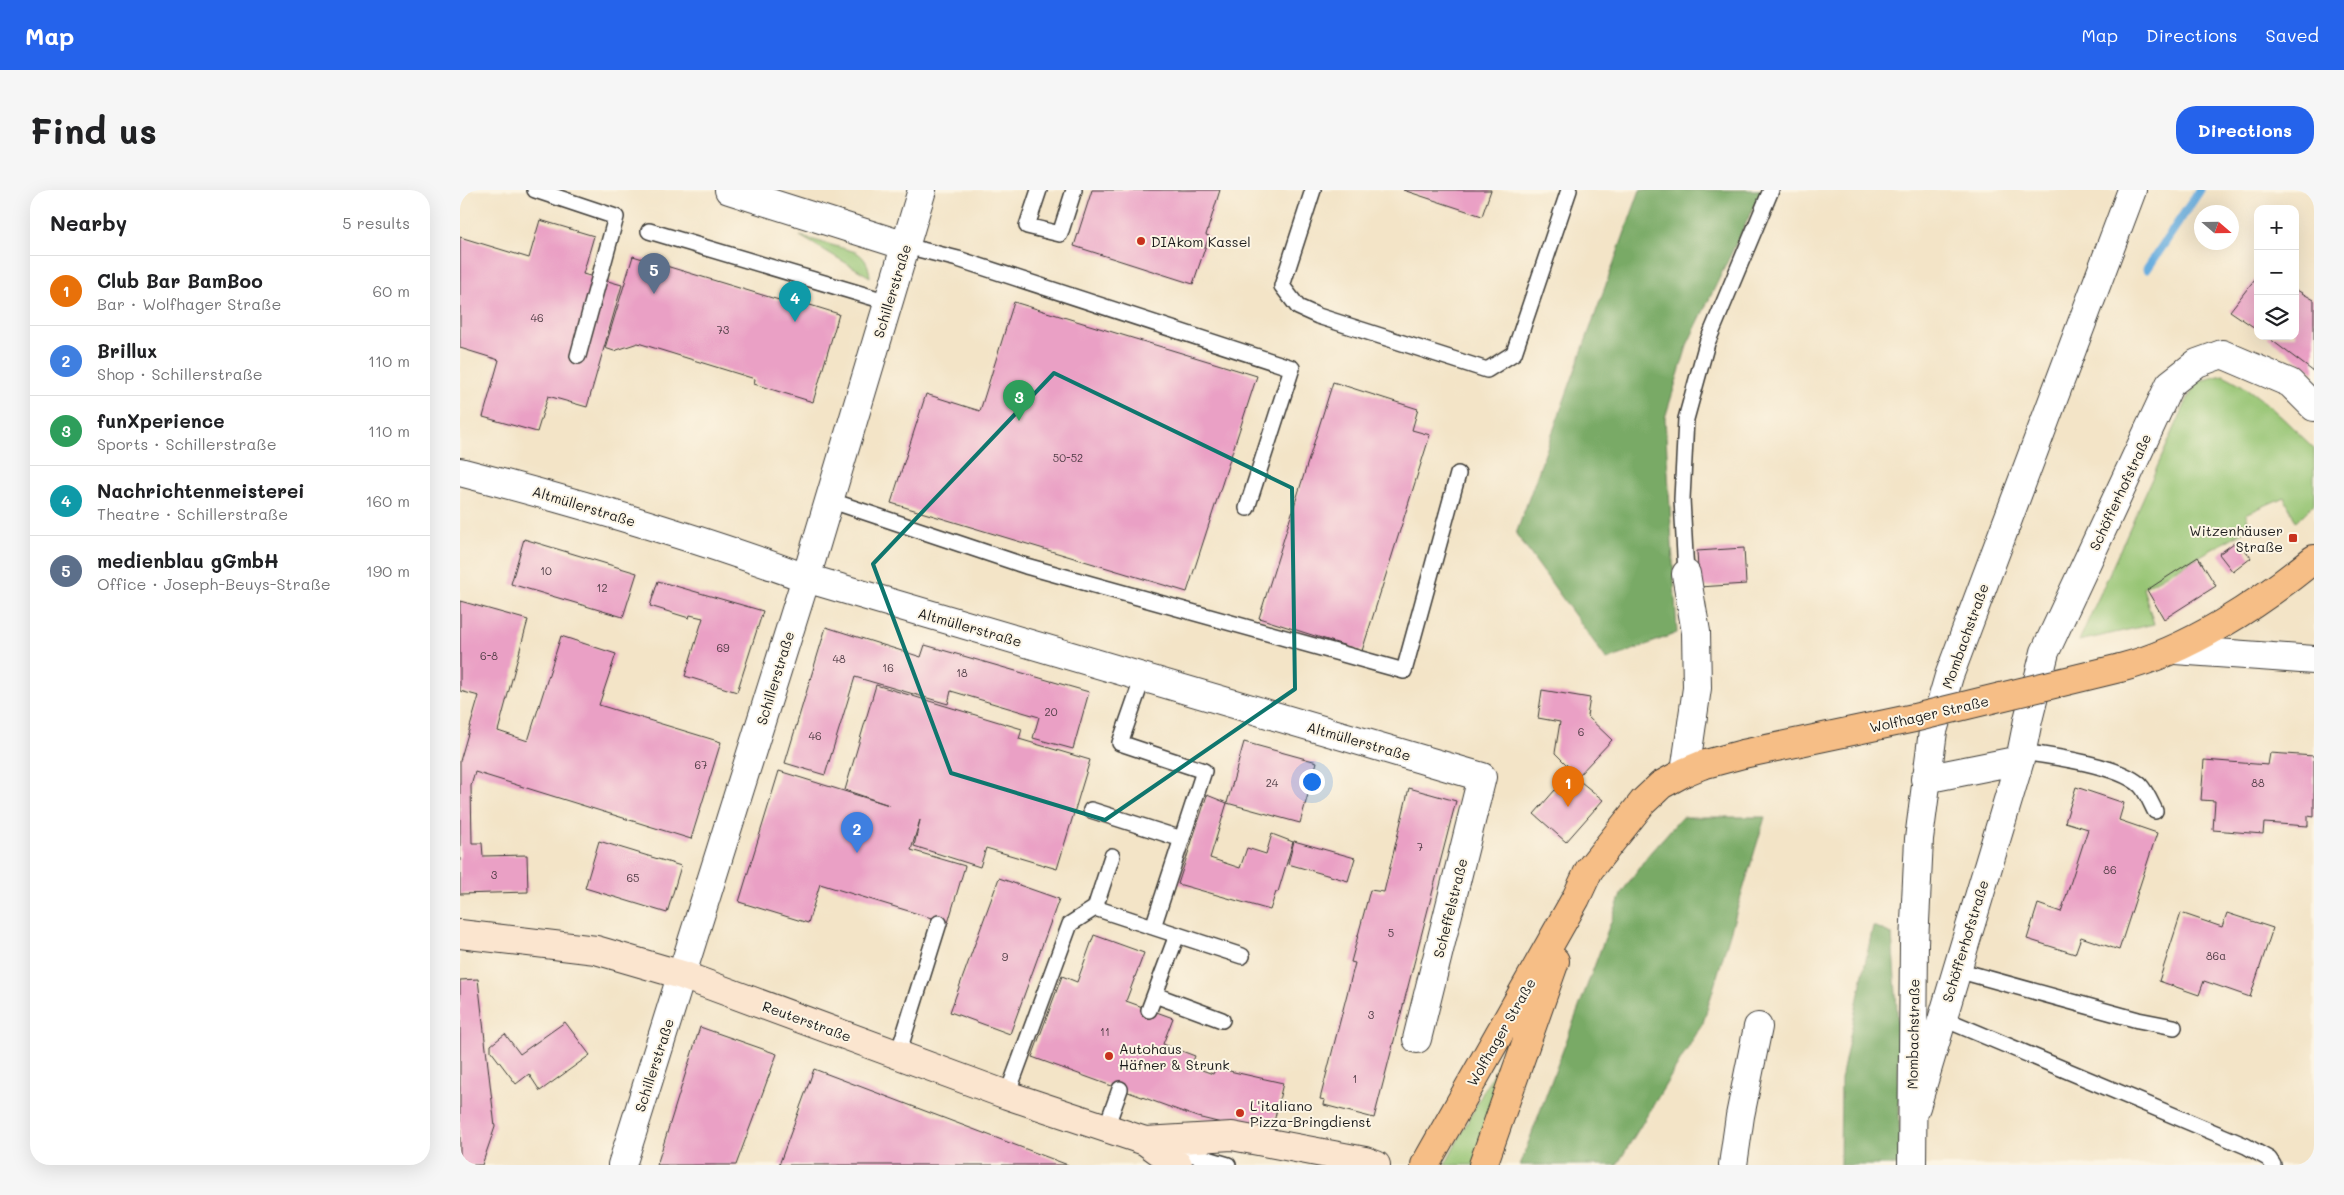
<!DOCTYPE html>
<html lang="en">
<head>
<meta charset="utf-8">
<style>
  body { margin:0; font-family:Mali,sans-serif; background:#f6f6f6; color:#202124 }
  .controls { position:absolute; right:15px; top:15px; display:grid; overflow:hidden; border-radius:10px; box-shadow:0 5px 20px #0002 }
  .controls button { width:45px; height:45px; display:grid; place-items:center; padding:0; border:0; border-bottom:1px solid #e0e0e0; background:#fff; color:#202124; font:25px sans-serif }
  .compass { position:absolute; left:1734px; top:15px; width:45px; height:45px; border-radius:50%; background:#fff; box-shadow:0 5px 20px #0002; rotate:110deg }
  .you { position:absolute; left:851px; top:591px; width:18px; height:18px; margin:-12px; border:4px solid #fff; border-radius:50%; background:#1a73e8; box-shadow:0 0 0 8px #1a73e833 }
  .badge { display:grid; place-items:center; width:32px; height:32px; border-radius:50%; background:#2563eb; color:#fff; font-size:16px; font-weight:700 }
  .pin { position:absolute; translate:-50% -41px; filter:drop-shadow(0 1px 2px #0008) }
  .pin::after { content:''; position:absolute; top:26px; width:18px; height:15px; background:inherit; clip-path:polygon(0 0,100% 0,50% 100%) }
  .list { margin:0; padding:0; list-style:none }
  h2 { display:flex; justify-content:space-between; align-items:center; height:65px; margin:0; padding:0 20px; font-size:21px }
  h2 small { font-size:16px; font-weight:400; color:#757577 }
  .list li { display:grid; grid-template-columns:32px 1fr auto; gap:15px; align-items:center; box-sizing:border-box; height:70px; padding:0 20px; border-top:1px solid #e0e0e0 }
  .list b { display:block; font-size:19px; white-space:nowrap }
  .list p { margin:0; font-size:16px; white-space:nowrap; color:#757577 }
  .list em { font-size:16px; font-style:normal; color:#757577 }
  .icon { flex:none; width:28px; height:28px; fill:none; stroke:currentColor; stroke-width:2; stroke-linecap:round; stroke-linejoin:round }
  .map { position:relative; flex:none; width:1854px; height:975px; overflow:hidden; border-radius:20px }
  header { display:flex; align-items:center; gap:30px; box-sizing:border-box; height:70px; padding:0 25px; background:#2563eb; color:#fff }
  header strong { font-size:24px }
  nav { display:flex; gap:28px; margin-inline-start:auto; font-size:18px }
  .intro { display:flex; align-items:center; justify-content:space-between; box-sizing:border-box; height:120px; padding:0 30px }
  h1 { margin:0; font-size:35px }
  .button { padding:12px 22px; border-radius:20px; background:#2563eb; color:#fff; font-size:18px; font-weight:700 }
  main { display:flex; gap:30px; padding:0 30px }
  aside { flex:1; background:#fff; border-radius:20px; box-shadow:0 5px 20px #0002 }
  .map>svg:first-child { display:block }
  .green { fill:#97c574; stroke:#5a7048 }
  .forest { fill:#79aa66; stroke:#4a6341 }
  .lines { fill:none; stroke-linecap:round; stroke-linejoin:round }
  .stream { stroke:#69aedf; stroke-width:9 }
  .building { fill:#eaa0c5 }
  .service-casing { stroke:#3c3a36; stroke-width:18 }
  .minor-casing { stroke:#3c3a36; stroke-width:30 }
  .tertiary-casing { stroke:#3c3a36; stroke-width:30 }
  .secondary-casing { stroke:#3c3a36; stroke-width:30 }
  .primary-casing { stroke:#3c3a36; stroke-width:30 }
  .service { stroke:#fff; stroke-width:15 }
  .minor { stroke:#fff; stroke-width:28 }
  .tertiary { stroke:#fff; stroke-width:28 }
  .secondary { stroke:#fbe5cf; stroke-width:28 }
  .primary { stroke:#f6be86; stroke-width:28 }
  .primary-bridge-casing { stroke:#3c3a36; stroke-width:30; stroke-linecap:butt }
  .primary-bridge { stroke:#f6be86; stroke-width:28 }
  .marked { fill:none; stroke:#0f766e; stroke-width:4; stroke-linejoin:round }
  .poi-dot { fill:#c8321e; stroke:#fcf5e5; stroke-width:2 }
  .labels { text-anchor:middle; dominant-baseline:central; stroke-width:4; stroke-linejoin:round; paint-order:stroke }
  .number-label { font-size:11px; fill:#503d46 }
  .poi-label { font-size:14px; fill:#1c1c1c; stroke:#fcf5e5; text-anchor:start }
  .street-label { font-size:14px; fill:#1c1c1c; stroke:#fcf5e5 }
</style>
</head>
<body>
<header>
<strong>Map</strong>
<nav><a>Map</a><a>Directions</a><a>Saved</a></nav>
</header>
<div class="intro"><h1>Find us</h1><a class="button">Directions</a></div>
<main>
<aside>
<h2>Nearby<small>5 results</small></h2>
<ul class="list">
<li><span class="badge" style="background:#e8710a">1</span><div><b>Club Bar BamBoo</b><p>Bar · Wolfhager Straße</p></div><em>60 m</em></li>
<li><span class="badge" style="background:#3f7fe0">2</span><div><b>Brillux</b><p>Shop · Schillerstraße</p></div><em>110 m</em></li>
<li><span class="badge" style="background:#2e9e5b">3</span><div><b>funXperience</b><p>Sports · Schillerstraße</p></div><em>110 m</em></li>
<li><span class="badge" style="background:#0f9aa8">4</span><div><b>Nachrichtenmeisterei</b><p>Theatre · Schillerstraße</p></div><em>160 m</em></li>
<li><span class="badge" style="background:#5c6f8a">5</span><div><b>medienblau gGmbH</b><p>Office · Joseph-Beuys-Straße</p></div><em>190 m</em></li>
</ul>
</aside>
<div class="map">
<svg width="1854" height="975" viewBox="0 0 1854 975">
  <rect width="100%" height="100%" fill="#fcf5e5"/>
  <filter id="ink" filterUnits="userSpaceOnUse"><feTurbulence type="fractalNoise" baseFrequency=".02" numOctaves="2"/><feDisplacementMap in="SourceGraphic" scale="10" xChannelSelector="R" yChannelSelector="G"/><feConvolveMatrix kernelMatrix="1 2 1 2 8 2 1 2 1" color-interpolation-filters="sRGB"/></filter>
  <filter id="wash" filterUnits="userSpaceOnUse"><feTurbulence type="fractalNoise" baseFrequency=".0096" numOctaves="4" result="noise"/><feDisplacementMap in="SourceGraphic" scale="20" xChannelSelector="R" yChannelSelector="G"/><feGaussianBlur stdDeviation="1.12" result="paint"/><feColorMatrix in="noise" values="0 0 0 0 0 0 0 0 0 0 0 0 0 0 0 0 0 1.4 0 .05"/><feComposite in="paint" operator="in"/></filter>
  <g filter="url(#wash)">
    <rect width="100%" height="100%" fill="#f3e4c7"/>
    <!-- green -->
    <path class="green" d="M 340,46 L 396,62 C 406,68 409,76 410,87 Z
      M 1763,185 C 1798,201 1826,232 1854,258 L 1854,314 L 1836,332 L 1824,307 L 1786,324 L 1790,338 L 1683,398 L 1694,434 L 1619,451 L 1729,206 L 1739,191 Z
      M 1076,801 L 1014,975 L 985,975 Z"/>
    <!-- forest -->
    <path class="forest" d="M 1180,0 L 1302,0 L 1228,153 L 1205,228 L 1217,443 L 1147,470 L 1056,344 Z
      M 1222,627 L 1305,627 L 1243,833 L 1157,975 L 1060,975 L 1162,702 L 1188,665 Z
      M 1413,736 L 1432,744 L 1438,834 L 1440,975 L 1380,975 L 1381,889 Z"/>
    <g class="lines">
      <!-- stream -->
      <path class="stream" d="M 1687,79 L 1740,0"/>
    </g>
    <g id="blocks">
      <!-- building -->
      <path class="building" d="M 632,0 L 760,0 L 746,45 L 749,46 L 733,94 L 614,56 Z
        M 943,0 L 1031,0 L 1022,26 Z
        M 80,30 L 134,46 L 123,84 L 162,95 L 127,217 L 88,206 L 77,242 L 23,227 L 39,170 L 0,158 L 0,47 L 69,68 Z
        M 173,66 L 319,110 L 321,106 L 379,124 L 353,212 L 294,194 L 295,189 L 178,153 L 154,161 L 145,158 Z
        M 1798,85 L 1798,140 L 1770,121 Z
        M 1835,99 L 1854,110 L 1854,182 L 1806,146 L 1835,146 Z
        M 554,112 L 797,186 L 727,402 L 431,313 L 466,204 L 520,221 Z
        M 873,192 L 958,219 L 952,240 L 970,245 L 902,461 L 799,428 Z
        M 64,349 L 177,383 L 163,427 L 51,394 Z
        M 1778,350 L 1791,368 L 1773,382 L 1759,364 Z
        M 1284,358 L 1286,394 L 1239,397 L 1237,361 Z
        M 1738,367 L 1756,396 L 1704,429 L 1687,400 Z
        M 198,391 L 303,421 L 277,502 L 225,486 L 243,428 L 230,425 L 229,428 L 190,416 Z
        M 0,411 L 68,430 L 38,541 L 68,551 L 101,446 L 156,464 L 139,515 L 261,552 L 231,649 L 15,582 L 11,596 L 12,653 L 22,653 L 23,666 L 67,665 L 68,702 L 0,704 L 0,571 L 19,506 L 0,501 Z
        M 366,437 L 461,467 L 465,455 L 629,502 L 613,559 L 573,548 L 579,527 L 491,501 L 488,514 L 395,487 L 365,585 L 325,573 Z
        M 416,495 L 562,539 L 559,549 L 630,570 L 597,679 L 526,658 L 520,677 L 454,656 L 460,630 L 451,660 L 505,676 L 488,733 L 360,694 L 348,733 L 279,712 L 319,581 L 429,615 L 385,600 Z
        M 1082,500 L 1130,508 L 1127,526 L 1152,550 L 1118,586 L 1095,563 L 1100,532 L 1078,528 Z
        M 784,552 L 857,572 L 840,633 L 767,613 Z
        M 1810,563 L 1854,566 L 1854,627 L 1848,626 L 1848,636 L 1804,633 L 1803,644 L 1753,640 L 1755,611 L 1741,610 L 1744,570 L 1808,575 Z
        M 1121,592 L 1143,610 L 1106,652 L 1074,624 L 1095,600 L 1106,610 Z
        M 1616,597 L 1664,613 L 1659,630 L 1697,643 L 1659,760 L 1621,747 L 1615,764 L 1567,749 L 1578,714 L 1601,722 L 1628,639 L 1605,632 Z
        M 949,598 L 996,611 L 914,928 L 864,915 L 865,910 L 860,909 L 895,773 L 891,772 L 910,700 L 924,702 Z
        M 747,605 L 767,613 L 750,668 L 780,678 L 787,658 L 806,664 L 812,644 L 833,652 L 818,702 L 816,702 L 810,720 L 718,694 Z
        M 139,651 L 221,676 L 207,723 L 125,698 Z
        M 834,651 L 895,668 L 888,691 L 828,674 Z
        M 539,688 L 599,709 L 550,844 L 490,822 Z
        M 1721,723 L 1762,737 L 1767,723 L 1813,738 L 1790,807 L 1744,791 L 1739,805 L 1699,791 Z
        M 634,745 L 684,763 L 666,811 L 713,828 L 703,854 L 735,866 L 731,876 L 753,884 L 756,878 L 823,893 L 811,945 L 737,927 L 572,867 L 602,786 L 617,792 Z
        M 18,789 L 35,937 L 22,975 L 0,975 L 0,790 Z
        M 105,832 L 130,865 L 80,901 L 69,884 L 56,894 L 31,861 L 31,855 L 45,844 L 60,864 Z
        M 240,837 L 317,864 L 276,975 L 197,975 Z
        M 354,879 L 608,975 L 319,975 Z"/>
    </g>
  </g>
  <g filter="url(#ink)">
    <use href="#blocks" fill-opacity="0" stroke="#3c3a36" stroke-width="1"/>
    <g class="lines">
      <defs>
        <path id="service" d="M 75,0 L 156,27 L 118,166
          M 579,0 L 567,36 L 600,44 L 614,0
          M 853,0 L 822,96 L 838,117 L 858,126 L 1027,180 L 1054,163 L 1109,0
          M 189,41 L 428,112
          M 446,56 L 498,69 L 832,178 L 787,318
          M 369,310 L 566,376 L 944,481 L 998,284
          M 1226,384 L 1222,309 L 1226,229 L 1247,153 L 1311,0
          M 683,487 L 660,553 L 744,581 L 693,737 L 782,766
          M 1562,562 C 1591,566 1658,575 1680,595 C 1686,601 1691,613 1695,621
          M 631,620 L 722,649
          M 652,666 L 635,718 L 693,737
          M 1497,780 L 1678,830 L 1714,837
          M 695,805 L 762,830
          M 689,820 L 717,745
          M 1482,828 L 1786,956 L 1809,969 L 1813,975
          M 438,864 L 479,733
          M 547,905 L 610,734 L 635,718
          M 646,938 L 660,899
          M 707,957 L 768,975"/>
        <path id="minor" d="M 269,0 L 446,56
          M 0,282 C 116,312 233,346 346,388 L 1022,587 L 957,849
          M 1715,460 L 1854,470
          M 1225,582 L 1237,498 L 1236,442 L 1226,384
          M 1465,589 L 1560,570
          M 1456,917 L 1560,570 L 1568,530 L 1585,462 L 1710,194 L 1737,173 L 1762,164 L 1830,193 L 1854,217
          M 162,975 L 346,388 L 462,0
          M 1273,975 L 1280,926 L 1298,837"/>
        <path id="tertiary" d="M 1452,975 L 1454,753 L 1459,649 L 1473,541 L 1489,486 L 1672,0"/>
        <path id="secondary" d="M 0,744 L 136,760 L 222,785 L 547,905 L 685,951 L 718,975
          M 685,951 L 772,946 L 905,971 L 916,975"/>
        <path id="primary" d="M 1660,478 C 1728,461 1800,413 1854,369
          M 965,975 L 1116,708 L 1129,680 L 1183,612 L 1201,595 L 1225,582 L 1242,575 L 1283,564
          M 1023,975 L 1095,771"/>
      </defs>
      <!-- service casing -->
      <use href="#service" class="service-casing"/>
      <!-- minor casing -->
      <use href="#minor" class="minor-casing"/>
      <!-- tertiary casing -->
      <use href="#tertiary" class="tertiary-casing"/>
      <!-- secondary casing -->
      <use href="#secondary" class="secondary-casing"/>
      <!-- primary casing -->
      <use href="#primary" class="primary-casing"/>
      <!-- service -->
      <use href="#service" class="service"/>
      <!-- minor -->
      <use href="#minor" class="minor"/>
      <!-- tertiary -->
      <use href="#tertiary" class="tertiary"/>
      <!-- secondary -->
      <use href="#secondary" class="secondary"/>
      <!-- primary -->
      <use href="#primary" class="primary"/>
      <defs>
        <path id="primary-bridge" d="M 1283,564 L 1454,528 L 1660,478"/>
      </defs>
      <!-- primary-bridge casing -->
      <use href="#primary-bridge" class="primary-bridge-casing"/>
      <!-- primary-bridge -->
      <use href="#primary-bridge" class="primary-bridge"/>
    </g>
  </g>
  <!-- marked area -->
  <path class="marked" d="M 594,183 L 832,298 L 835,499 L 645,630 L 491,583 L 413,374 Z"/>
  <!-- markers -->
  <g class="poi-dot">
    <circle cx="681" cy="51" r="5"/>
    <rect x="1828" y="343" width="10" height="10" rx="2.5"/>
    <circle cx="649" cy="866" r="5"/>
    <circle cx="780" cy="923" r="5"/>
  </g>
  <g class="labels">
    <!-- number labels -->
    <g class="number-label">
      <text x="77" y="127">46</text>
      <text x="263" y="139">73</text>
      <text x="608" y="267">50-52</text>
      <text x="86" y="380">10</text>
      <text x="142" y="397">12</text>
      <text x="263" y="457">69</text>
      <text x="29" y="465">6-8</text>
      <text x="379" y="468">48</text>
      <text x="428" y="477">16</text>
      <text x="502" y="482">18</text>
      <text x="591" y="521">20</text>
      <text x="1121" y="541">6</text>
      <text x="355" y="545">46</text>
      <text x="241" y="574">67</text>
      <text x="812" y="592">24</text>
      <text x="1798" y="592">88</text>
      <text x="960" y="656">7</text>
      <text x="1650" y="679">86</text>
      <text x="34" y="684">3</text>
      <text x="173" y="687">65</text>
      <text x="931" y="742">5</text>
      <text x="1756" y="765">86a</text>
      <text x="545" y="766">9</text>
      <text x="911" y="824">3</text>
      <text x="645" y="841">11</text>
      <text x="895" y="888">1</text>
    </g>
    <!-- poi labels -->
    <g class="poi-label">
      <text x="691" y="51">DIAkom Kassel</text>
      <text x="1823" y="340" text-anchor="end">Witzenhäuser<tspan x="1823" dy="16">Straße</tspan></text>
      <text x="659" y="858">Autohaus<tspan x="659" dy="16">Häfner &amp; Strunk</tspan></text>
      <text x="790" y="915">L'italiano<tspan x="790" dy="16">Pizza-Bringdienst</tspan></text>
    </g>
    <!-- street labels -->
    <g class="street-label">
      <text transform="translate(432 101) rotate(-73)">Schillerstraße</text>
      <text transform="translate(1660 302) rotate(-65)">Schöfferhofstraße</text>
      <text transform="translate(124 316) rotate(17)">Altmüllerstraße</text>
      <text transform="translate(510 437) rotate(16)">Altmüllerstraße</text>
      <text transform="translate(1505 446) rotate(-70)">Mombachstraße</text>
      <text transform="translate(315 488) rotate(-73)">Schillerstraße</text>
      <text transform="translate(1469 524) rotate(-13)">Wolfhager Straße</text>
      <text transform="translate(899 551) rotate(16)">Altmüllerstraße</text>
      <text transform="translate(990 718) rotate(-76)">Scheffelstraße</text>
      <text transform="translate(1505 751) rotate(-73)">Schöfferhofstraße</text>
      <text transform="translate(347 831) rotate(20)">Reuterstraße</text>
      <text transform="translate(1041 842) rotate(-60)">Wolfhager Straße</text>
      <text transform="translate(1453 844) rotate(-89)">Mombachstraße</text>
      <text transform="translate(194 875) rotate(-72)">Schillerstraße</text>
    </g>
  </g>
</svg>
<div class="controls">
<button>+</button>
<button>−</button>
<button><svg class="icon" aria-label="layers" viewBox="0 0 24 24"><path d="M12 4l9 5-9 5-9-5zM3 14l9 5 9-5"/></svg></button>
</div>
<svg class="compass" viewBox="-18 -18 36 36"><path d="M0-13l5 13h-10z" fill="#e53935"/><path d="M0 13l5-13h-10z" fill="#757577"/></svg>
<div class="you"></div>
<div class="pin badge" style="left:1108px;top:617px;background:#e8710a">1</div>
<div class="pin badge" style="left:397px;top:663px;background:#3f7fe0">2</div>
<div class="pin badge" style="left:559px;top:231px;background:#2e9e5b">3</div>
<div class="pin badge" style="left:335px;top:132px;background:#0f9aa8">4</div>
<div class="pin badge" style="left:194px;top:104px;background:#5c6f8a">5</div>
</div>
</main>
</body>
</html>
